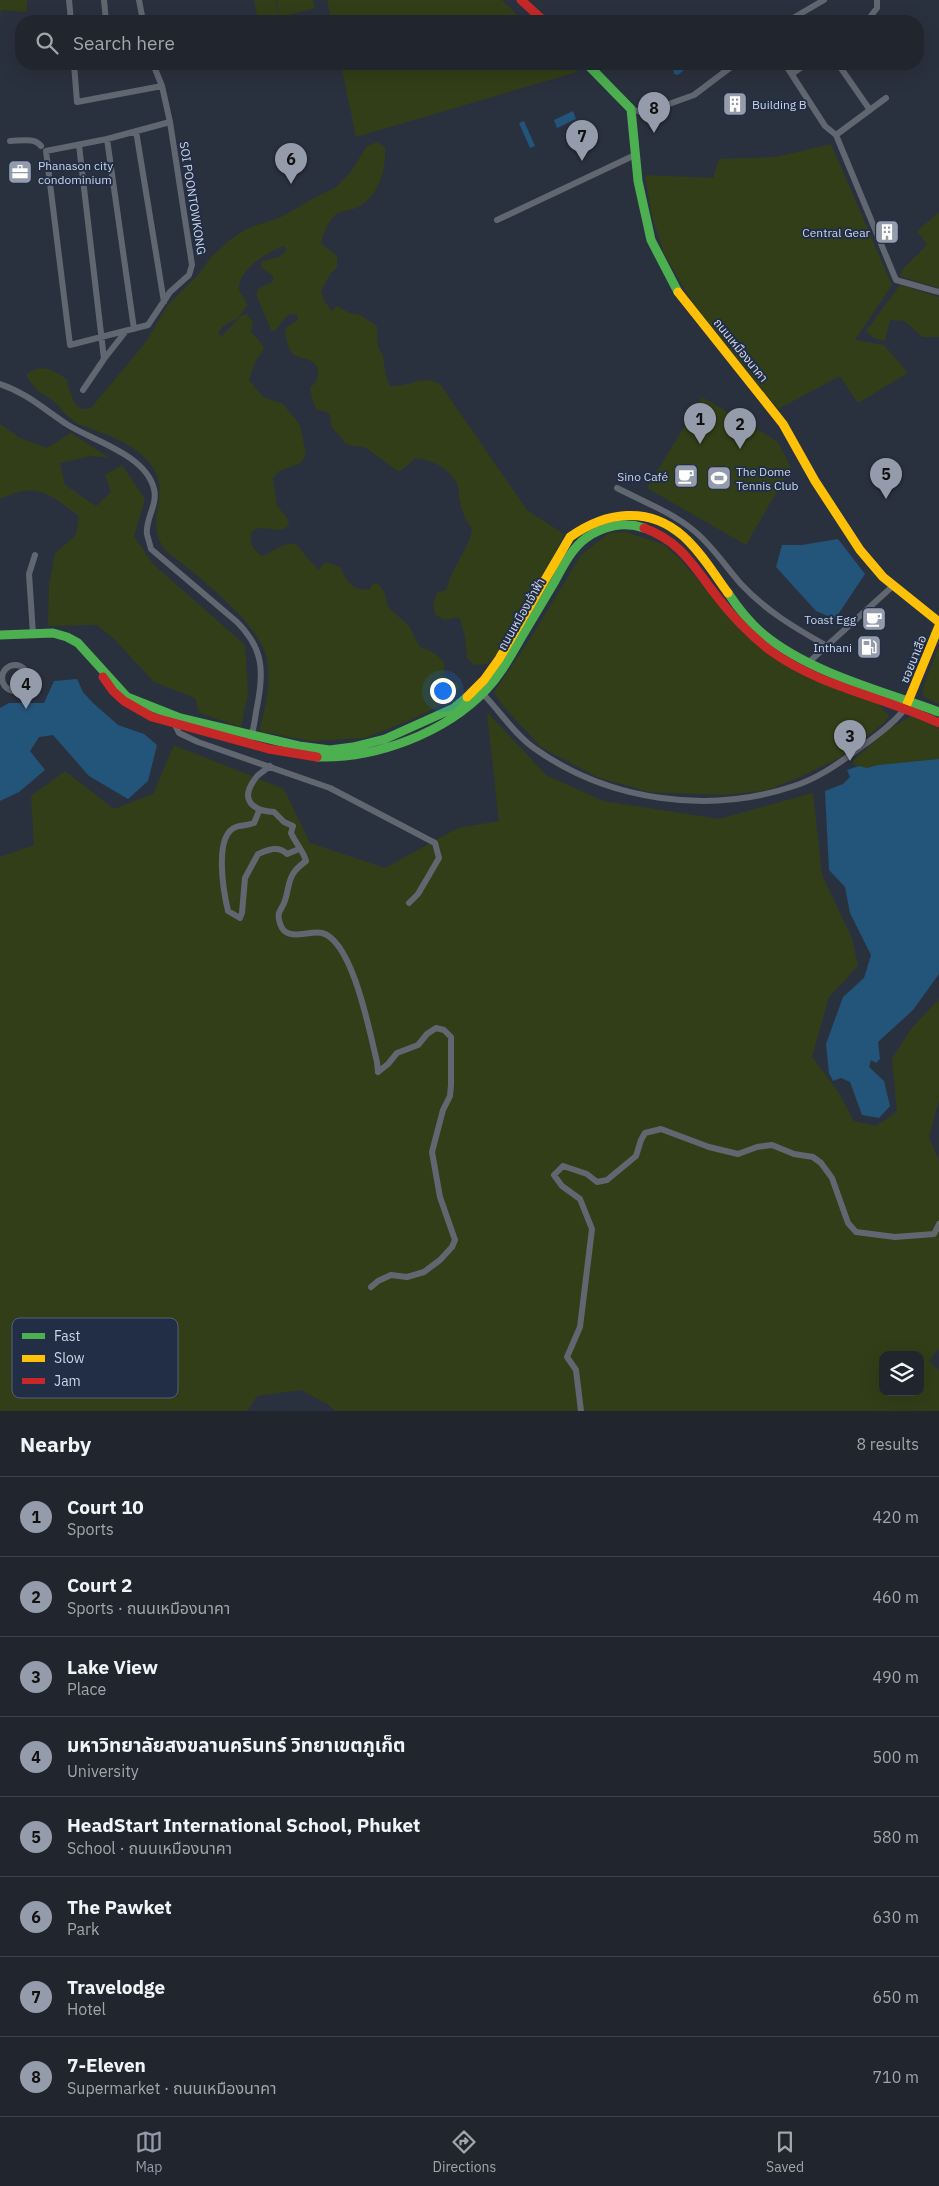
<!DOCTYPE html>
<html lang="en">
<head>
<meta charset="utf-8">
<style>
  body { margin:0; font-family:"IBM Plex Sans","Noto Sans Thai",sans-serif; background:#282d36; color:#f1f3f6 }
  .controls { position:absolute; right:15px; bottom:15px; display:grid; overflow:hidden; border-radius:10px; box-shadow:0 5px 20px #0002 }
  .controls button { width:45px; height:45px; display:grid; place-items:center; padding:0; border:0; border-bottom:1px solid #3d424a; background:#20252e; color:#f1f3f6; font:25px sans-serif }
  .you { position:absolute; left:442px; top:690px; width:18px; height:18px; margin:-12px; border:4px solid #fff; border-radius:50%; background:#1a73e8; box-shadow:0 0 0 8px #1a73e833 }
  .badge { display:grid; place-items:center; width:32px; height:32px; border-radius:50%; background:#949cab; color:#111; font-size:16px; font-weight:700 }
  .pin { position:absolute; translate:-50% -41px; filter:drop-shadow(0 1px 2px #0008) }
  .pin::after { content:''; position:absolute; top:26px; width:18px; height:15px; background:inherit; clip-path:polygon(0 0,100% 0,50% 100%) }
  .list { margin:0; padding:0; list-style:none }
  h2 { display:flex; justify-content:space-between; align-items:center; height:65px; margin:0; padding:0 20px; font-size:21px }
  h2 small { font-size:16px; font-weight:400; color:#a2a5aa }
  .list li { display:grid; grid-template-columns:32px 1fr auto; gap:15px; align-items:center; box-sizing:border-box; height:80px; padding:0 20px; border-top:1px solid #3d424a }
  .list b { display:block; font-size:19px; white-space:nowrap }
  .list p { margin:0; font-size:16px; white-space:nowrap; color:#a2a5aa }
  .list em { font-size:16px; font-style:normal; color:#a2a5aa }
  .icon { flex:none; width:28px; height:28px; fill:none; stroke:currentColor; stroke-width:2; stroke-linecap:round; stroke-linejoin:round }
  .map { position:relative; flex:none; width:939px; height:1411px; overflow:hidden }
  .search { position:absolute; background:#20252e; box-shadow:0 5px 20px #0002; left:15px; right:15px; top:15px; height:55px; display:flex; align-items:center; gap:12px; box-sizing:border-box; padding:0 18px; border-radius:20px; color:#a2a5aa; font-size:19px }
  .sheet { height:705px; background:#20252e }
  nav { display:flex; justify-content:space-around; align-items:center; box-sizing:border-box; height:70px; border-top:1px solid #3d424a; background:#20252e; font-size:14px; color:#a2a5aa }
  nav a { display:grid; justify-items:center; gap:2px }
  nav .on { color:#949cab }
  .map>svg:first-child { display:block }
  .green { fill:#323e18; fill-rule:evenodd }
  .water { fill:#235479 }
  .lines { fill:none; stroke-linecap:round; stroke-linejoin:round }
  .street { stroke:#616770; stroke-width:6 }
  .fast { stroke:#4caf50; stroke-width:9 }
  .slow { stroke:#ffc107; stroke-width:9 }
  .jam { stroke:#c62828; stroke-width:9 }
  .labels { text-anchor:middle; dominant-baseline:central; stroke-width:4; stroke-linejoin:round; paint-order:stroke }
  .poi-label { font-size:12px; fill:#cdd5e5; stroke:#222e46; text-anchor:end }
  .street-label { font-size:12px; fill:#cdd5e5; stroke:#222e46 }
  .key { fill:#222e46; stroke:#556076; stroke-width:1 }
  .key-label { font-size:14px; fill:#cdd5e5 }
</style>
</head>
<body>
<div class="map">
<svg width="939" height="1411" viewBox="0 0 939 1411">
  <rect width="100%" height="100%" fill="#2a313e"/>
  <!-- green -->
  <path class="green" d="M 0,0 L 27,0 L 27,12 L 1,10 L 0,19 Z
    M 254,0 L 275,0 L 279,16 L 258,20 Z
    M 276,0 L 313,0 L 315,8 L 280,17 Z
    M 327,0 L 502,0 L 524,21 L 332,21 Z
    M 341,64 L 569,64 L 577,72 L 356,137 Z
    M 377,142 L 385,148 C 386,171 379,197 356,208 C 349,211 341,210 334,216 C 327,223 323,235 321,244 L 337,256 L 337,267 L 330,274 L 321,291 L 325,302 L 332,311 L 337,306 L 349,313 L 360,315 L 377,326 L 378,347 L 383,356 L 386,376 L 390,386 C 409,388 421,374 440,384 L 527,510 L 564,534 L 548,568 L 494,658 L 486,664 L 475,665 L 467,658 L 465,636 L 459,617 L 444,620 L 435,614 L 433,604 L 437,593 L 447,589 C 451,567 469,550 472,529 C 464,518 461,509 459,496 C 459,492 459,488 457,484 C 449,468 433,460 416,458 L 399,472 L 365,447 L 351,446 L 346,444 L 332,427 L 330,416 L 327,412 L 317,410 L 312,399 L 310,388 C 315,383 317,381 318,375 C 320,357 302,361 293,354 C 288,349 286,337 285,331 L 288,326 L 298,320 L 297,315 C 285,310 282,327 272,332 L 256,294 L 258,289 L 272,282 L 274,277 L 261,267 L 262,261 L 279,257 L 287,250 L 284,246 C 268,252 240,268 239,287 C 238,294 246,298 247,305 L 238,318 L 224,325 L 218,333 L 222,336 L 241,316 L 247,314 L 253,322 L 251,332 L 262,344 L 264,349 L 255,362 L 249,380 L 263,397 L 283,404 L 300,425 L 306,454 L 301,463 L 279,471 L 273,479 L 277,506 L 288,519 L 289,524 C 283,536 267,524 253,530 C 247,540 253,551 262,556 C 274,553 285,540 297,545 L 318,570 L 326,562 L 340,567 C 346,580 353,592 370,589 L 373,584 L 378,584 L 385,593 L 388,607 L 409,626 L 420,647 C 428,649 440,655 444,664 C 445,667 443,672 444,676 L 461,686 L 442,705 L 403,723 L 364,738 L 312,741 L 259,731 C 266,706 272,681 266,655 C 257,621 193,572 165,550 C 141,516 177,493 147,460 C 132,443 104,433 83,426 C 70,422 61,407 51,399 C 47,396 42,394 38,391 C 33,386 30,381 26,375 C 40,362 58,371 69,382 L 67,383 L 74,403 L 81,409 L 91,408 L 146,342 L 167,306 L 198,275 L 211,257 L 231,239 L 248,228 L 279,218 L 316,197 L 335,188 L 350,173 L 367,146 Z
    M 831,144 L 892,285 L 855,340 L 884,345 L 908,373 L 858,403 L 840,376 L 778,409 L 694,305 L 664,254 L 652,216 L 645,175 L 713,178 L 719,159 L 776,157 Z
    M 939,212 L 939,288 L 900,276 L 902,270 L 927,245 L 917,231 Z
    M 900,285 L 939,297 L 939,337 L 923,337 L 904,321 L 890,320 L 885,341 L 874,338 L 866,331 Z
    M 702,397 L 777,441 L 791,467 L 746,545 L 647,488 Z
    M 0,424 L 20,438 L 47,448 L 71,433 L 109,458 L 91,456 L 60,463 L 65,485 L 96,506 L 111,492 L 105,475 L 122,465 L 145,499 L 134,536 L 153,564 L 245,645 L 248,693 L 241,727 L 199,713 L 195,698 L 154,682 L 114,639 L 97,625 L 48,626 L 49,586 L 55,553 L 76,535 L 79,516 C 49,494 37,481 0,499 Z
    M 625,532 L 663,544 L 680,559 L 745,635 L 773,655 L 876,701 L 889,716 L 884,723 L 839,758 L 800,777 L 768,790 L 725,795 L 649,792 L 597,777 L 541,747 L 503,706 L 494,692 L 530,639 L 581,555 L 609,533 Z
    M 939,646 L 939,704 L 924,697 L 922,691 Z
    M 487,712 L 546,775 L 603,801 L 719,819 L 813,793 L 822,875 L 852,938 L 858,966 L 829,997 L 812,1057 L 837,1090 L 854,1121 L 876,1126 L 897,1112 L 892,1059 L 911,1029 L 939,999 L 939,1099 L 929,1137 L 939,1161 L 939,1348 L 929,1361 L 939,1371 L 939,1411 L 335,1411 L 329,1405 L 301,1390 L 257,1396 L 247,1411 L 0,1411 L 0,857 L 34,845 L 31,796 L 65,771 L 114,809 L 153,794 L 174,745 L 284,789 L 310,843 L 385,868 L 458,828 L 499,821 ZM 883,1355 L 920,1355 L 920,1392 L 883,1392 Z
    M 913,715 L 939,729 L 939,759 L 878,765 L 867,768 L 857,767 L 852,761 L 889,729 Z"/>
  <!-- water -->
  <path class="water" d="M 681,64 L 698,64 L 686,66 L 683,71 L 678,75 L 674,74 L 673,67 Z
    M 573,111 L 576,119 L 557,128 L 554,120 Z
    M 524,121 L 535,146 L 530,148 L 519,123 Z
    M 838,539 L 865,574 L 835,619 L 816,611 L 776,567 L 782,545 L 802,545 Z
    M 77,679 L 83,692 L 93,703 L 118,725 L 144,734 L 157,745 L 148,781 L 128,799 L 89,776 L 53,735 L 39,737 L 30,751 L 45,770 L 19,792 L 0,801 L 0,708 L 9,703 L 44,703 L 54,681 Z
    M 939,759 L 939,974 L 913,1010 L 878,1042 L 880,1059 L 876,1063 L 871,1060 L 869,1067 L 884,1081 L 890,1106 L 879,1118 L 862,1115 L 850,1082 L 841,1078 L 833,1081 L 829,1073 L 826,1044 L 843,997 L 864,978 L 871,955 L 850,913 L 845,887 L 829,870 L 825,791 L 843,784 L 850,777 L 847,770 L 859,766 L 867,768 L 878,765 Z"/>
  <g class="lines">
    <!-- street -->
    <path class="street" d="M 69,0 L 71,21
      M 104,0 L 106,21
      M 139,0 L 143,21
      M 788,21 L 824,0
      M 867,21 L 877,8 L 877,0
      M 74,64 L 77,102 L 162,86
      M 153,64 L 162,86 L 170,122 L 192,265 L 189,275 L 170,292 L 148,325 L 70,345 L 46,151 L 107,139 L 170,122
      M 785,64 L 825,126 L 836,135 L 896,280 L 939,292
      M 838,64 L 870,110
      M 74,67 L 100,64
      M 792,74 L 806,64
      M 631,109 L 644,113 L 694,95 L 735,64
      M 136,131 L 164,302
      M 836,135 L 886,98
      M 107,139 L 134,329
      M 10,141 C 20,141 35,137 41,146
      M 79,145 L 104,359
      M 497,220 L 635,155
      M 0,384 C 27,393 45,410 68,425 C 94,441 146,455 154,489 C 158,505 145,519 147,534 C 148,539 150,544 151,549 L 237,622 C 264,649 264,672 257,707 C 255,717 254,728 251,738
      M 83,390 L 104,359 L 126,331
      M 617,488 C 642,501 671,512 693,530 C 712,545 725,566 741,584 C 766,611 795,628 827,646
      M 33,634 L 29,574 L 35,555
      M 809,662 L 894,585
      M2 678a13 13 0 1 1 26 0a13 13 0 1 1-26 0Z
      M 482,693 C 500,711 514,734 534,748 C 608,801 708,815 794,786 C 816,779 835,766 853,753 C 872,739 890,727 905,709
      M 175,725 L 179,733 L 198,742 L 330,788 L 435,843 L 439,858 L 418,894 L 409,903
      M 270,766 C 265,771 258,773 255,779 C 239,800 253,811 274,812 L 284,822 L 293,826 L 291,833 C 295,842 304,852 306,861 C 302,864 298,867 295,871 C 287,880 289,892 284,903 C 283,906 280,910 279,913 C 278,917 280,924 282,928 C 290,941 310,930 322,933 C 353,941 370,1034 377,1062 L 378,1072
      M 259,811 L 254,823 C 246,826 241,825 236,827 C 213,835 224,894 228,911 L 240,918 L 242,913 L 245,878 L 258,854 C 268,850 278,845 287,854 L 299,849
      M 371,1287 L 378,1281 L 391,1275 L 407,1277 L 424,1272 L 440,1260 L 452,1247 L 455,1240 L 440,1197 L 432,1152 L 443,1110 L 450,1096 L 451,1085 L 451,1037 L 444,1030 L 436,1028 L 427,1034 L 418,1045 L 397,1053 L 388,1064 L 378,1072
      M 581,1411 L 576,1370 L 567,1357 L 580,1327 L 592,1229 L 580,1199 L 562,1186 L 554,1175 L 563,1166 L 587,1174 L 597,1182 L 607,1180 L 636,1156 L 641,1140 L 645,1133 L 661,1129 L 709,1147 L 738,1154 L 757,1147 L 772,1145 L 794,1154 L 813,1157 L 821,1163 L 832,1178 L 848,1223 L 856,1232 L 895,1237 L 934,1234 L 939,1224"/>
    <!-- fast -->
    <path class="fast" d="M 587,64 L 631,109 L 638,181 L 651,240 L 678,292
      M 728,593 C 738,608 749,622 763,634 C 810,673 882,691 939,712
      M 0,635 L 53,633 L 67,637 L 78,643 L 127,697 L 180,718 L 299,746 L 330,750 L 353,747 L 385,739 L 454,708 L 467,697
      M 317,757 C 376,759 445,733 486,690 C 502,673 512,653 524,633 C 534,616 545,598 555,581 C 563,566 572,548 586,538 C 603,526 624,521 644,528"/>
    <!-- slow -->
    <path class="slow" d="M 678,292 L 783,424 L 815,481 L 860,550 L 883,577 L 939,622
      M 467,697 L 484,680 L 499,659 L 570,537 C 605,512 648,505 683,536 C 701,552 714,574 728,593
      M 907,704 L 939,626"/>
    <!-- jam -->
    <path class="jam" d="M 521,0 L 544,21
      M 644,528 C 680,541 693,565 715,594 C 731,615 750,635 771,651 C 820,687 885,697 939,723
      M 103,677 L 113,691 L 124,701 L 152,717 L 269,749 L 317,757"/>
  </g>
  <!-- icons -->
  <defs>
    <symbol id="building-square" viewBox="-11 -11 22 22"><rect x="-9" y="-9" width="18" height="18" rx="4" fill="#949cab" stroke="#222e46"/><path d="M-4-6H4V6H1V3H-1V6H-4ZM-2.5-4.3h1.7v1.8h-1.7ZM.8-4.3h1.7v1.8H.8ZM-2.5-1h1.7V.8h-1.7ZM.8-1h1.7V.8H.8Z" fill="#fff"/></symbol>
    <symbol id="office-square" viewBox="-11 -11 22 22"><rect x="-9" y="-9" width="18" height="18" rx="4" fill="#949cab" stroke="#222e46"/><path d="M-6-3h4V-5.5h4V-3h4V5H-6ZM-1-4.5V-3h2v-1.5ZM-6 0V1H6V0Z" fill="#fff"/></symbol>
    <symbol id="cafe-square" viewBox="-11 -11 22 22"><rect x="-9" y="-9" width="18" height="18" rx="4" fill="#949cab" stroke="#222e46"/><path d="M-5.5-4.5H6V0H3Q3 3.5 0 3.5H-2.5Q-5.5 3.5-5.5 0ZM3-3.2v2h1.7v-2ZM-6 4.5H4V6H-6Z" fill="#fff"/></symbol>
    <symbol id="stadium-square" viewBox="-11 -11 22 22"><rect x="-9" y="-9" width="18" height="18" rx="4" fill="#949cab" stroke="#222e46"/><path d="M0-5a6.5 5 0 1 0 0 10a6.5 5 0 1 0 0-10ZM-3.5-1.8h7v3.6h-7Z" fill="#fff"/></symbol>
    <symbol id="fuel-square" viewBox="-11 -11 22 22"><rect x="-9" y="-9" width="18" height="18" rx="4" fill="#949cab" stroke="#222e46"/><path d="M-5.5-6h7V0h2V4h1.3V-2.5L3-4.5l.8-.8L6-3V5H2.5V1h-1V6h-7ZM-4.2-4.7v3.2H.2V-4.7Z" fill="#fff"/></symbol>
  </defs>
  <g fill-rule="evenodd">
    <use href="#building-square" x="721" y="90" width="28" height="28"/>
    <use href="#office-square" x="6" y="158" width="28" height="28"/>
    <use href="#building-square" x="873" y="218" width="28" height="28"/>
    <use href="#cafe-square" x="672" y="462" width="28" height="28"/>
    <use href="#stadium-square" x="705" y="464" width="28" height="28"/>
    <use href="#cafe-square" x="860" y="605" width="28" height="28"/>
    <use href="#fuel-square" x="855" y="633" width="28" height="28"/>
  </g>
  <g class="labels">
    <!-- poi labels -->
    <g class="poi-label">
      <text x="752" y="104" text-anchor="start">Building B</text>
      <text x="38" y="165" text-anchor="start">Phanason city<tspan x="38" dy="14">condominium</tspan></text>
      <text x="870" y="232">Central Gear</text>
      <text x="736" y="471" text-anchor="start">The Dome<tspan x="736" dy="14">Tennis Club</tspan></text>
      <text x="668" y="476">Sino Café</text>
      <text x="856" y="619">Toast Egg</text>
      <text x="852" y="647">Inthani</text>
    </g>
    <!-- street labels -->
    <g class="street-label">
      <text transform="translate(193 198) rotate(81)">SOI POONTOWKONG</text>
      <text transform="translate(741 350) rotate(51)">ถนนเหมืองนาคา</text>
      <text transform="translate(521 614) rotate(-60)">ถนนเหมืองเจ้าฟ้า</text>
      <text transform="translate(913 659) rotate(-68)">ซอยนาเสือ</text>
    </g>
  </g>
  <!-- legend -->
  <rect x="12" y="1318" width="166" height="80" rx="8" class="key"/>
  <rect x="22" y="1333" width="23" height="6" fill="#4caf50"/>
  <rect x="22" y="1355" width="23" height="7" fill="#ffc107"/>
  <rect x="22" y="1378" width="23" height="6" fill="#c62828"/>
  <g class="key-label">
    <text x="54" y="1341">Fast</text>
    <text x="54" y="1363">Slow</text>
    <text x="54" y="1386">Jam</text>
  </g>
</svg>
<div class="controls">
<button><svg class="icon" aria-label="layers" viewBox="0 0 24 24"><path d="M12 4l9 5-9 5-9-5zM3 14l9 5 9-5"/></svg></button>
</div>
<div class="you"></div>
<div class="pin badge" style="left:700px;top:444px">1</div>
<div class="pin badge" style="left:740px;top:449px">2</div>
<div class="pin badge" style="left:850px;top:761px">3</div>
<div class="pin badge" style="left:26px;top:709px">4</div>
<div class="pin badge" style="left:886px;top:499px">5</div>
<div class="pin badge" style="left:291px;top:184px">6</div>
<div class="pin badge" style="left:582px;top:161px">7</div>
<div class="pin badge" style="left:654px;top:133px">8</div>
<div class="search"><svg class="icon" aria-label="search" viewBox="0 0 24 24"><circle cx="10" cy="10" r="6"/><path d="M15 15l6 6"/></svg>Search here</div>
</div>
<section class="sheet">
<h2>Nearby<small>8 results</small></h2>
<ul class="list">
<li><span class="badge">1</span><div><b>Court 10</b><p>Sports</p></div><em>420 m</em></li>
<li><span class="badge">2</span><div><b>Court 2</b><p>Sports · ถนนเหมืองนาคา</p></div><em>460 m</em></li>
<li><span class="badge">3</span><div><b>Lake View</b><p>Place</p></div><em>490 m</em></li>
<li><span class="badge">4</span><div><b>มหาวิทยาลัยสงขลานครินทร์ วิทยาเขตภูเก็ต</b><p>University</p></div><em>500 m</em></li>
<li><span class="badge">5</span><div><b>HeadStart International School, Phuket</b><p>School · ถนนเหมืองนาคา</p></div><em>580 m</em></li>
<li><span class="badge">6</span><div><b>The Pawket</b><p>Park</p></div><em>630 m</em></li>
<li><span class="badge">7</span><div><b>Travelodge</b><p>Hotel</p></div><em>650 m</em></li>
<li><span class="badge">8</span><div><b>7-Eleven</b><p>Supermarket · ถนนเหมืองนาคา</p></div><em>710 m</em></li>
</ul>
</section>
<nav>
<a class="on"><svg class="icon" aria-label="map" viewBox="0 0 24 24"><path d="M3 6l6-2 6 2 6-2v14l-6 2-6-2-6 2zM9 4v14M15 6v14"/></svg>Map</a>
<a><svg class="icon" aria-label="directions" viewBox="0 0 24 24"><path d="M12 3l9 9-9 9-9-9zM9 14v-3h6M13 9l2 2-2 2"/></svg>Directions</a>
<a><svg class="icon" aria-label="saved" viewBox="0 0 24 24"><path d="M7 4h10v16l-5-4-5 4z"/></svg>Saved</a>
</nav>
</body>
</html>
